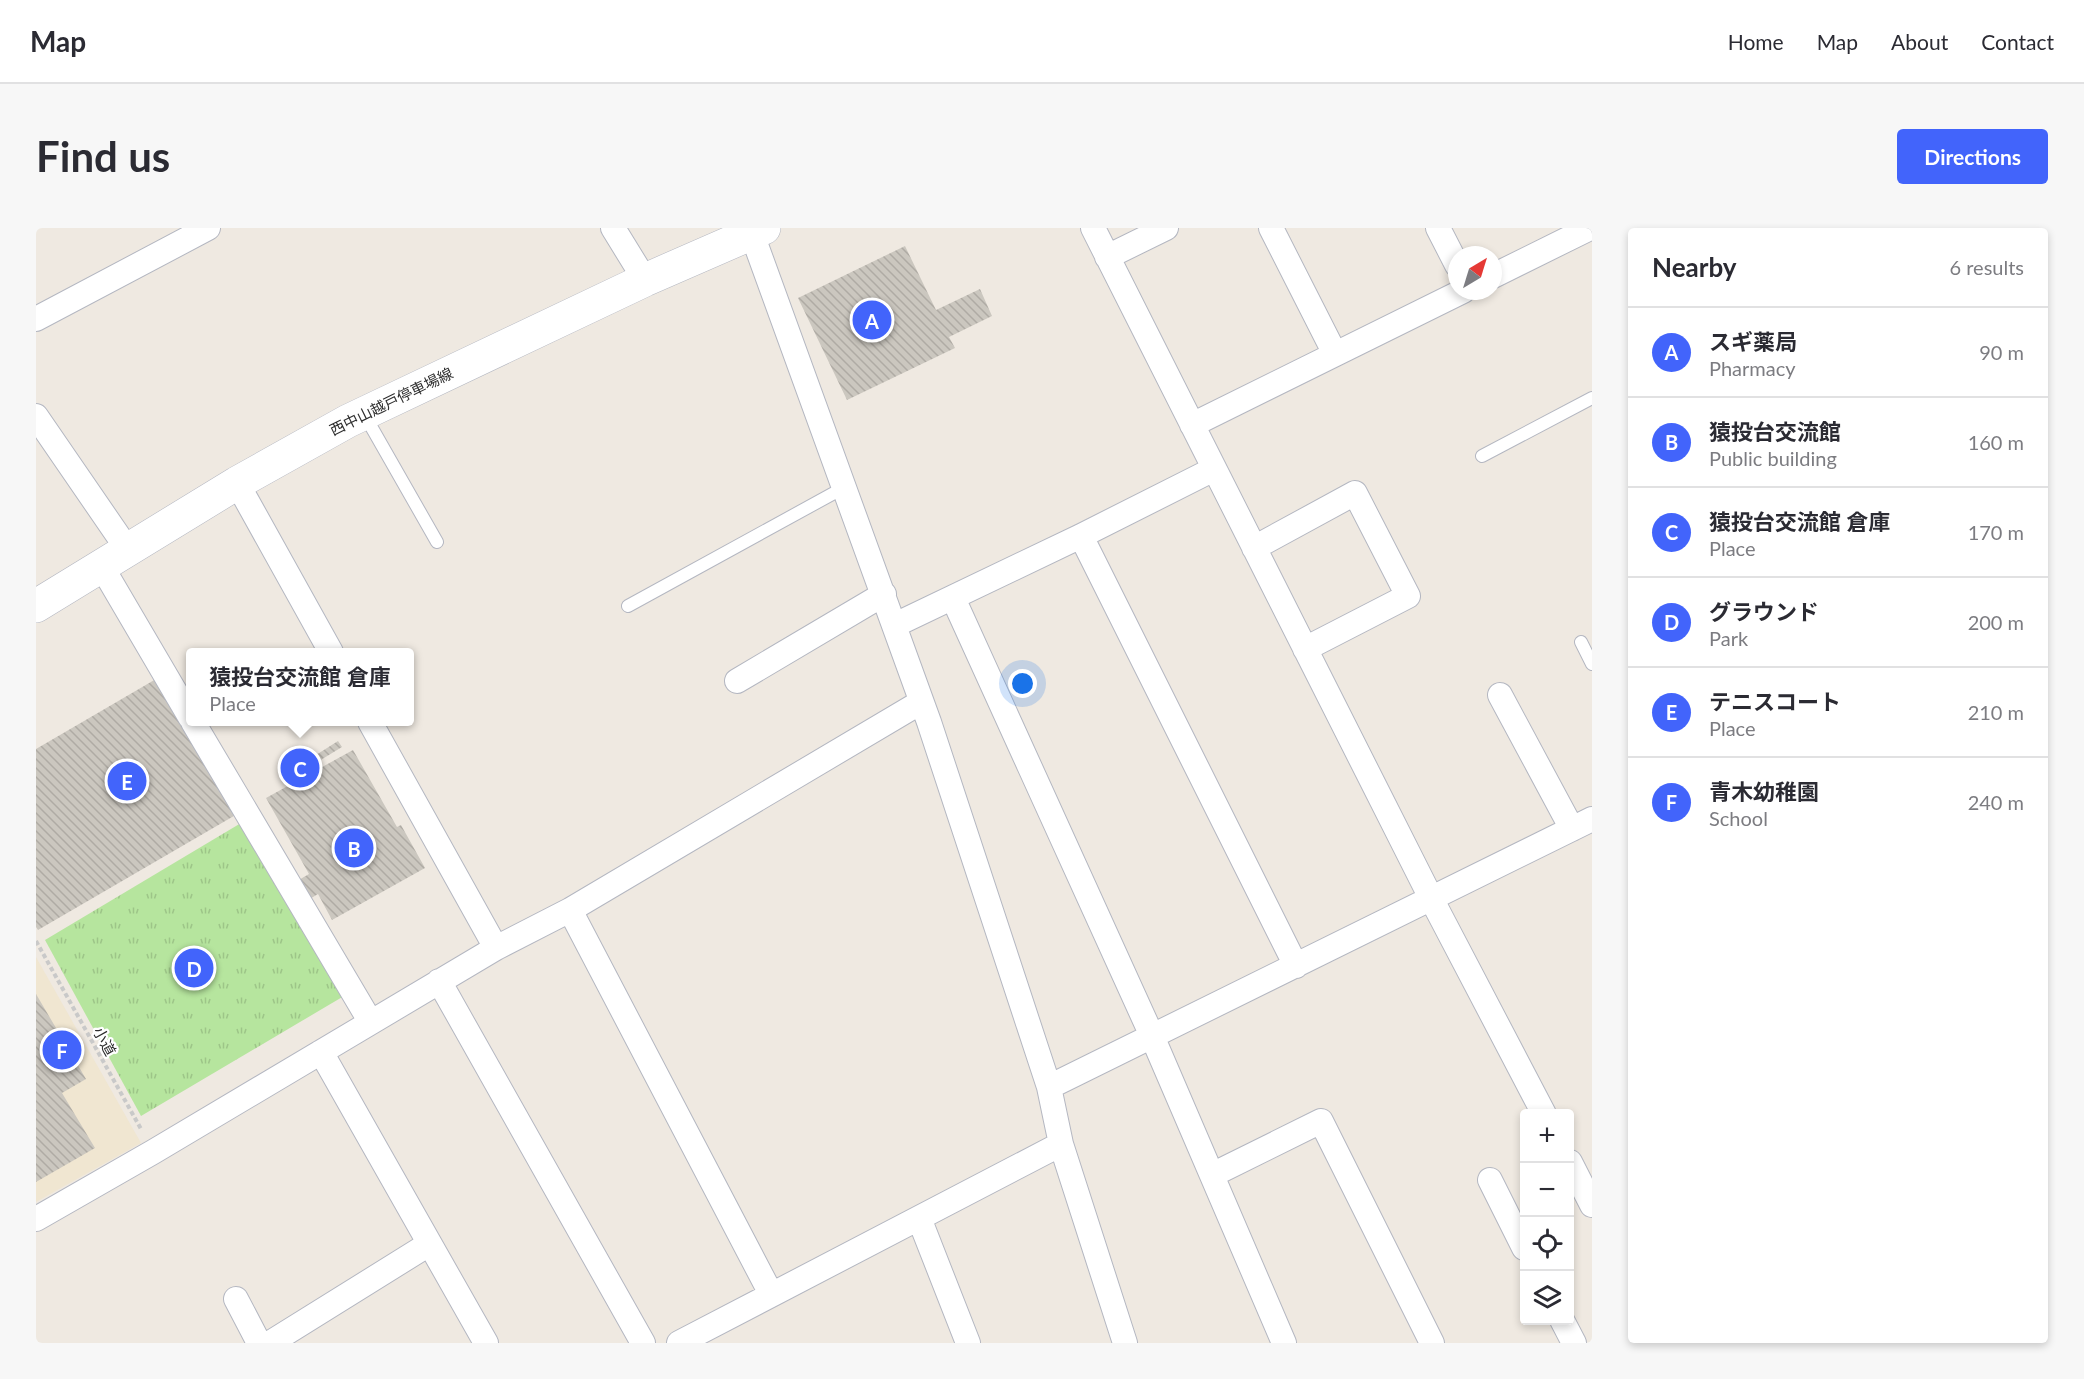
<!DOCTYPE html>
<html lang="en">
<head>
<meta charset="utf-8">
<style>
  body { margin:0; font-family:Lato,"Noto Sans JP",sans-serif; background:#f7f7f7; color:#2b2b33 }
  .controls { position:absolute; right:18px; bottom:18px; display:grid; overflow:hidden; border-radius:6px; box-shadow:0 3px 9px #0003 }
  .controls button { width:54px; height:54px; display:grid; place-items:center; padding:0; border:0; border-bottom:2px solid #e1e1e2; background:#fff; color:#2b2b33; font:30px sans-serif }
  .compass { position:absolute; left:1412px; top:18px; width:54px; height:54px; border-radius:50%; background:#fff; box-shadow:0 3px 9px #0003; rotate:38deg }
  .you { position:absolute; left:987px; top:456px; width:21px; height:21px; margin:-15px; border:4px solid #fff; border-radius:50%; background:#1a73e8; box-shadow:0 0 0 9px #1a73e833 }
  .badge { display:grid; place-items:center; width:39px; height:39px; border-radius:50%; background:#4264fb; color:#fff; font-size:20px; font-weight:700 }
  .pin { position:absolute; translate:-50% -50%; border:3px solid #fff; box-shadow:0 2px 6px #0006 }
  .popup { position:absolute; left:150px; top:420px; width:228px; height:78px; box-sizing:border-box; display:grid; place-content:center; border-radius:6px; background:#fff; filter:drop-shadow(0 2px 4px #0005); font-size:20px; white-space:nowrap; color:#7c7c81 }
  .popup b { font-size:22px; color:#2b2b33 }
  .popup::after { content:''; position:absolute; left:50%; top:100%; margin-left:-12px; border:12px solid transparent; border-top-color:#fff }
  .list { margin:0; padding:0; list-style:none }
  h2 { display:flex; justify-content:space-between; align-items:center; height:78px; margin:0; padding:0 24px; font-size:26px }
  h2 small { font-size:20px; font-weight:400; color:#7c7c81 }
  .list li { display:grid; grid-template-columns:39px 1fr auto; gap:18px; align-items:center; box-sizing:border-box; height:90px; padding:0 24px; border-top:2px solid #e1e1e2 }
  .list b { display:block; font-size:22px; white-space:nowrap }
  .list p { margin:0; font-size:20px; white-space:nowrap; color:#7c7c81 }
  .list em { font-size:20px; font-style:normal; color:#7c7c81 }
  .icon { flex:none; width:33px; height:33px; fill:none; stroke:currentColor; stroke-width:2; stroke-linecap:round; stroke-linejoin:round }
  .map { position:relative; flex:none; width:1556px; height:1115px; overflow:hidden; border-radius:6px }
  header { display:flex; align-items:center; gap:36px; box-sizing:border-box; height:84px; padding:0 30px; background:#fff; border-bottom:2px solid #e1e1e2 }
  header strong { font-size:28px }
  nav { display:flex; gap:33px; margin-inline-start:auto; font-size:21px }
  .intro { display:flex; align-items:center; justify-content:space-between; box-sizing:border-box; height:144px; padding:0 36px }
  h1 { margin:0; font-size:42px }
  .button { padding:15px 27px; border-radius:6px; background:#4264fb; color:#fff; font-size:21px; font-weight:700 }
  main { display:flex; gap:36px; padding:0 36px }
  aside { flex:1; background:#fff; border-radius:6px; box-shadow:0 3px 9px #0003 }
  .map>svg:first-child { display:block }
  .education { fill:#f0e6d1 }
  .park { fill:url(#park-tufts) }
  .building { fill:url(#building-back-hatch) }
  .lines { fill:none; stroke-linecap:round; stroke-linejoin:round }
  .lane-casing { stroke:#b4b7c1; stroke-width:14 }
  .street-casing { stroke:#b4b7c1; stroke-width:26 }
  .secondary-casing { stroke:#b4b7c1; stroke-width:34 }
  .path { stroke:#c9c9c9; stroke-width:4; stroke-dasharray:4.5 3; stroke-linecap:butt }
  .lane { stroke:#fff; stroke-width:12 }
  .street { stroke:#fff; stroke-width:24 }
  .secondary { stroke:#fff; stroke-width:33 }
  .labels { text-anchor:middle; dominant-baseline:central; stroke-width:4.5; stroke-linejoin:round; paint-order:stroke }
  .street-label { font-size:15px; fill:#2e2e2e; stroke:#fff }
</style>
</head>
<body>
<header>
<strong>Map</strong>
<nav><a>Home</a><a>Map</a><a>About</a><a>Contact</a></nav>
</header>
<div class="intro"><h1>Find us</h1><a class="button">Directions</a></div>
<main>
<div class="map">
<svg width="1556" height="1115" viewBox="0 0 1556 1115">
  <defs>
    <pattern id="park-tufts" width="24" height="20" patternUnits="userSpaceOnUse" patternTransform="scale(1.5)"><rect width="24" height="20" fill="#b6e59e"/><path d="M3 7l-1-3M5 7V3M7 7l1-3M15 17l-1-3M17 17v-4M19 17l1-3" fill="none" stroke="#9dc588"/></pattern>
    <pattern id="building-back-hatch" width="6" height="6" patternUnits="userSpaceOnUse" patternTransform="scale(1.5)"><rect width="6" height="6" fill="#cbc7bf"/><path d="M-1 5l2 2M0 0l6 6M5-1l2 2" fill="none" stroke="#afaba4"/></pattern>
  </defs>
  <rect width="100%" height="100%" fill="#efe9e1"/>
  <!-- education -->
  <path class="education" d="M 0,729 L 105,915 L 0,974 Z"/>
  <!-- park -->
  <path class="park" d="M 205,595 L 308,768 L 105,888 L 9,712 Z"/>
  <!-- building -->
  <path class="building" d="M 869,18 L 900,82 L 944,61 L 956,88 L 913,109 L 919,120 L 811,172 L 762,70 Z
    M 120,451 L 203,585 L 2,702 L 0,699 L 0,521 Z
    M 302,513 L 306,519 L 283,533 L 280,527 Z
    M 317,522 L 361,599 L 365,597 L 389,640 L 296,692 L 282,666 L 272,672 L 261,653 L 273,646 L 230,570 Z
    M 275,529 L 279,536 L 254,550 L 250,544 Z
    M 0,766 L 50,851 L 26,865 L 59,920 L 0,954 Z"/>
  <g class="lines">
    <defs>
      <path id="lane" d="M 328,186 L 401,314
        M 1446,228 L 1556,170
        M 592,378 L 809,259
        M 1545,414 L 1556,436"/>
      <path id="street" d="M 577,0 L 609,52
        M 1057,0 L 1396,672 L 1508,886
        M 1235,0 L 1299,126
        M 1402,0 L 1421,37
        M 716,6 L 893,494 L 1013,859 L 1025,916 L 1089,1115
        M 1071,29 L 1130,0
        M 1457,48 L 1554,0
        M 0,91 L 172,0
        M 0,188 L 92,322
        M 1156,197 L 1427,63
        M 201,255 L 295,424
        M 1045,308 L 1260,738
        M 1218,320 L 1319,265 L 1372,368 L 1269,421
        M 66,339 L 154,489
        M 917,370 L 1116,808 L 1248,1115
        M 859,397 L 1045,308 L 1178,241
        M 701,453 L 848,366
        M 1464,467 L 1536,601
        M 157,494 L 334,793
        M 534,682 L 735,1066
        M 460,720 L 534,682 L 885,474
        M 403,753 L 607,1115
        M 285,824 L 450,1115
        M 1013,859 L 1556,591
        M 1534,934 L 1556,977
        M 1176,947 L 1285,893 L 1396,1115
        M 1454,952 L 1488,1020
        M 883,990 L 932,1115
        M 0,991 L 117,924 L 460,720 L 334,494
        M 200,1071 L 223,1115
        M 1526,1092 L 1538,1115
        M 234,1115 L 393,1016
        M 643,1115 L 1025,916"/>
      <path id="secondary" d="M 0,378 L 201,255 L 312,193 L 609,52 L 728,0"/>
    </defs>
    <!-- lane casing -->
    <use href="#lane" class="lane-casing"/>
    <!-- street casing -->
    <use href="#street" class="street-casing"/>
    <!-- secondary casing -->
    <use href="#secondary" class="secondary-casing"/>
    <!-- path -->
    <path class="path" d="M 0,713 L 105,901"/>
    <!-- lane -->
    <use href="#lane" class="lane"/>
    <!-- street -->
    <use href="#street" class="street"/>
    <!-- secondary -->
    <use href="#secondary" class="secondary"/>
  </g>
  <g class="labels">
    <!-- street labels -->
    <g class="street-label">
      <text transform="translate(355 173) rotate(-26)">西中山越戸停車場線</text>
      <text transform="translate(69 813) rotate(61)">小道</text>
    </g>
  </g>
</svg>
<div class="controls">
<button>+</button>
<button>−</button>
<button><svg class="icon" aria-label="locate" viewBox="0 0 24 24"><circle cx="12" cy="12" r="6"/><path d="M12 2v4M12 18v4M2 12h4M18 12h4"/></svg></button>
<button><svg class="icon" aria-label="layers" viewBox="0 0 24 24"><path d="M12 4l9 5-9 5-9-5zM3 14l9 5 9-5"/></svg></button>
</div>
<svg class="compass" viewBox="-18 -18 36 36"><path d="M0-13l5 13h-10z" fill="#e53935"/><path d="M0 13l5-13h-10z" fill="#7c7c81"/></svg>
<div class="you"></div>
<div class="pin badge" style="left:836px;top:92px">A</div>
<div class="pin badge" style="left:318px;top:620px">B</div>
<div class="pin badge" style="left:264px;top:540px">C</div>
<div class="popup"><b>猿投台交流館 倉庫</b>Place</div>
<div class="pin badge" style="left:158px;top:740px">D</div>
<div class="pin badge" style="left:91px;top:553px">E</div>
<div class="pin badge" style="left:26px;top:822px">F</div>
</div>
<aside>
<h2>Nearby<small>6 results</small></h2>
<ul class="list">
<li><span class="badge">A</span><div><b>スギ薬局</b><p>Pharmacy</p></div><em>90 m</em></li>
<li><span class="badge">B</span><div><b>猿投台交流館</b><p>Public building</p></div><em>160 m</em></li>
<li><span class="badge">C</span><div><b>猿投台交流館 倉庫</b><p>Place</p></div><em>170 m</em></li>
<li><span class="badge">D</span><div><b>グラウンド</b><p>Park</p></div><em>200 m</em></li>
<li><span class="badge">E</span><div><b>テニスコート</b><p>Place</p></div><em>210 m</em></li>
<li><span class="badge">F</span><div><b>青木幼稚園</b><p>School</p></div><em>240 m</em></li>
</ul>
</aside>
</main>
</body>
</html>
